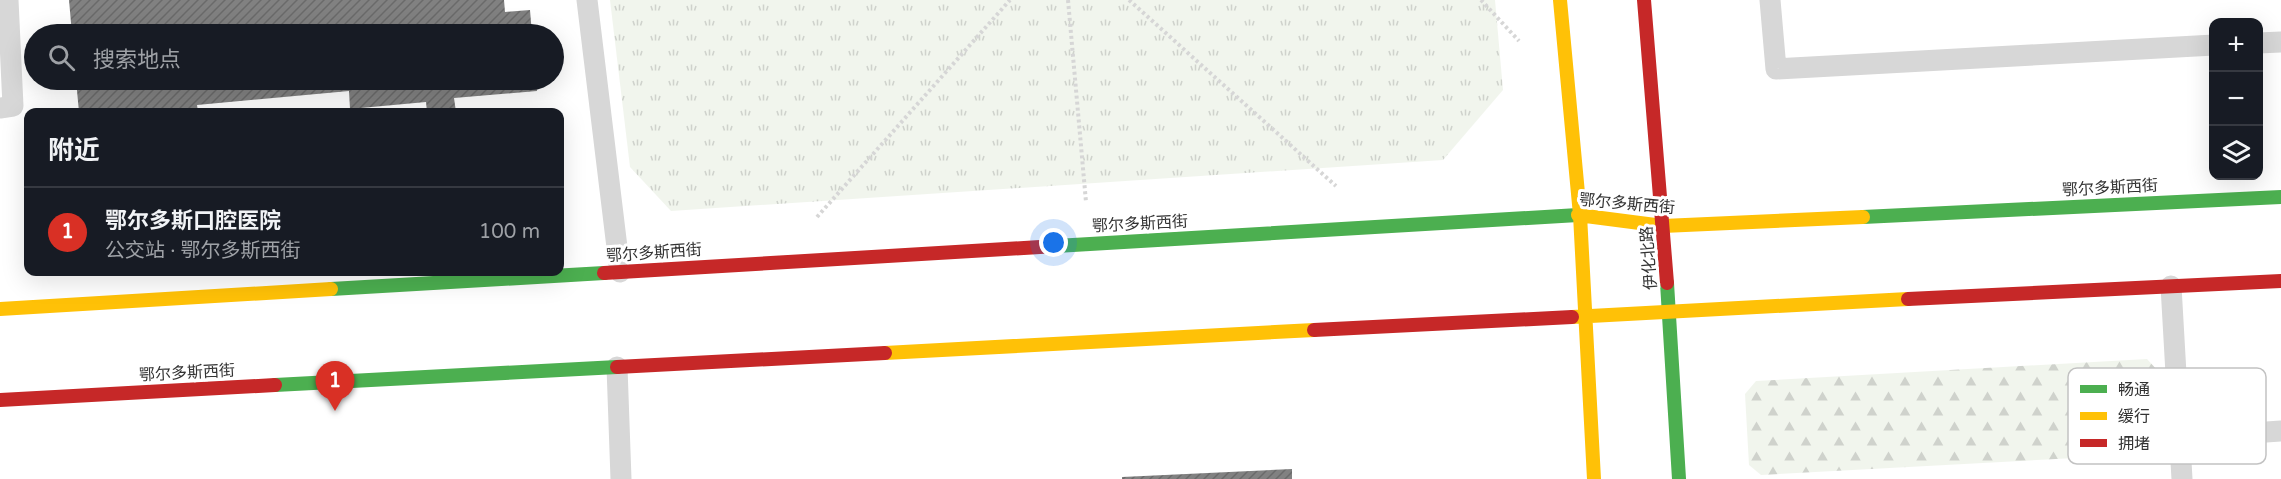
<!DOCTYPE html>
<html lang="zh">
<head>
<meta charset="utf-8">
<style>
  body { margin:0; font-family:"Varela Round","Noto Sans SC",sans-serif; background:#242831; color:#f1f3f6 }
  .controls { position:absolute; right:18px; top:18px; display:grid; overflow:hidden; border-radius:12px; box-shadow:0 6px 24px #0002 }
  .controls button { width:54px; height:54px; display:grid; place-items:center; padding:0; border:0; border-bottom:2px solid #363941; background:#171b24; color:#f1f3f6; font:30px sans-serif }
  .you { position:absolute; left:1054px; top:243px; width:21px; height:21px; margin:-15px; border:4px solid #fff; border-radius:50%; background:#1a73e8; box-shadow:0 0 0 9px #1a73e833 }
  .badge { display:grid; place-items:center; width:39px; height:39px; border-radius:50%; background:#d93025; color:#fff; font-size:20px; font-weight:700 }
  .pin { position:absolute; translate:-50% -50px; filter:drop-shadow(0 2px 3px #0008) }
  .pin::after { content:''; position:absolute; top:32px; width:21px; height:18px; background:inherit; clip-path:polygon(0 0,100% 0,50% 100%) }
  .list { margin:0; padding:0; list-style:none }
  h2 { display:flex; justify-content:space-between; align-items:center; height:78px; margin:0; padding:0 24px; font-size:26px }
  h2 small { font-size:20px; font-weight:400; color:#9ea1a6 }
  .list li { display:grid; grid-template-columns:39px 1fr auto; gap:18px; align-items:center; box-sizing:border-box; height:90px; padding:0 24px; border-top:2px solid #363941 }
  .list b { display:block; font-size:22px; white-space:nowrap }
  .list p { margin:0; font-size:20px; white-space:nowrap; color:#9ea1a6 }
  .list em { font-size:20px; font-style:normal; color:#9ea1a6 }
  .icon { flex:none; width:33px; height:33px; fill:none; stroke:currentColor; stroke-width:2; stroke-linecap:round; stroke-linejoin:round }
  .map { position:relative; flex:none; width:2281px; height:479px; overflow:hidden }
  .search { position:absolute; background:#171b24; box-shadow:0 6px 24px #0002; left:24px; top:24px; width:540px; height:66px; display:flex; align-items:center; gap:15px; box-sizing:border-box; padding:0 21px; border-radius:33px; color:#9ea1a6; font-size:22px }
  .panel { position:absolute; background:#171b24; box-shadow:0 6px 24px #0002; left:24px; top:108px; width:540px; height:168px; border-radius:12px }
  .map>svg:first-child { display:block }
  .forest { fill:url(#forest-firs) }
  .park { fill:url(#park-tufts) }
  .building { fill:url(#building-hatch) }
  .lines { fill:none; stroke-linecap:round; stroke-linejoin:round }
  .path { stroke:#d6d6d6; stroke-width:4; stroke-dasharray:3 3; stroke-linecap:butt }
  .lane { stroke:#d7d7d7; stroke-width:21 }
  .fast { stroke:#4caf50; stroke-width:14 }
  .slow { stroke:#ffc107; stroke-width:14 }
  .jam { stroke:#c62828; stroke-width:14 }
  .labels { text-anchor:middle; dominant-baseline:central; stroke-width:6; stroke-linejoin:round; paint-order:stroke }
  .street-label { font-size:16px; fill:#333; stroke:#fff }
  .key { fill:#fff; stroke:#c2c2c2; stroke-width:1.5 }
  .key-label { font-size:16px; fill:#333 }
</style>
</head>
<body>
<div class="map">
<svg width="2281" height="479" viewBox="0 0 2281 479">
  <defs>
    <pattern id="forest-firs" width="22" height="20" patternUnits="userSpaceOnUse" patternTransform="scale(1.5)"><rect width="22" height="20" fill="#f1f5ed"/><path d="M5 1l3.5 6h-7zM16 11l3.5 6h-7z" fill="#cfd2cc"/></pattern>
    <pattern id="park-tufts" width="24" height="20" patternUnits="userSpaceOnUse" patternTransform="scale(1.5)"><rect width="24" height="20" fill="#f1f5ed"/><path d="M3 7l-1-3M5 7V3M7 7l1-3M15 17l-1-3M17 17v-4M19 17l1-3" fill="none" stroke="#cfd2cc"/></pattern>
    <pattern id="building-hatch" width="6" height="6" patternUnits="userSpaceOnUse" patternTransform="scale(1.5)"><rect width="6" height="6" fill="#818181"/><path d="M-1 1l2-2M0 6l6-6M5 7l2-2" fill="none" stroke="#6a6a6a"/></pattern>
  </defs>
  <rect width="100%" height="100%" fill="#fff"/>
  <!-- forest -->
  <path class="forest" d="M 2147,359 L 2158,371 L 2162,441 L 2150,454 L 1761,475 L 1749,465 L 1745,394 L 1756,381 Z"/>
  <!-- park -->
  <path class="park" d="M 610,0 L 1495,0 L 1503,90 L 1443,160 L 671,211 L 630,167 Z"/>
  <!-- building -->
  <path class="building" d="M 69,0 L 504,0 L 505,12 L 530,10 L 532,34 L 72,34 Z
    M 76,80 L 536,80 L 537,91 L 454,98 L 456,112 L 427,112 L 426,102 L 350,109 L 349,91 L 197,105 L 198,112 L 79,112 Z
    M 1292,469 L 1292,479 L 1122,479 L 1122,477 Z"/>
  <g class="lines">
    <!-- path -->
    <path class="path" d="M 1068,0 L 1086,202
      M 1129,0 L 1336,186
      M 1481,0 L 1519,41
      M 817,217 L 1010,0"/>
    <!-- lane -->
    <path class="lane" d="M 587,0 L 620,272
      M 1770,0 L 1776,69 L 2214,45
      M 2258,43 L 2281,42
      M 0,108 L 13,106 L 8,0
      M 2171,286 L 2182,479
      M 617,367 L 621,479
      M 2180,438 L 2281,431"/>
    <!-- fast -->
    <path class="fast" d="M 1863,217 L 2281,197
      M 1056,246 L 1578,215
      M 1667,283 L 1679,479
      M 331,289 L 604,273
      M 275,385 L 617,367"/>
    <!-- slow -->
    <path class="slow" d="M 1560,0 L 1580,215 L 1594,479
      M 1578,215 L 1663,226 L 1863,217
      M 0,309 L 331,289
      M 1572,317 L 1908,299
      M 885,353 L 1314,330"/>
    <!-- jam -->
    <path class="jam" d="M 1644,0 L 1667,283
      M 604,273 L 1056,246
      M 1908,299 L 2281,281
      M 1314,330 L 1572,317
      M 617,367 L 885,353
      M 0,400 L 275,385"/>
  </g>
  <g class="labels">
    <!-- street labels -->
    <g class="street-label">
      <text transform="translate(2110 188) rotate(-3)">鄂尔多斯西街</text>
      <text transform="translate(1627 204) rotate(5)">鄂尔多斯西街</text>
      <text transform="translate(1140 224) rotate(-3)">鄂尔多斯西街</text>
      <text transform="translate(654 253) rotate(-4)">鄂尔多斯西街</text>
      <text transform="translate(1649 258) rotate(-94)">伊化北路</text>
      <text transform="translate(187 373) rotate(-3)">鄂尔多斯西街</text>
    </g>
  </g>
  <!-- legend -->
  <rect x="2068" y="368" width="198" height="96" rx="9" class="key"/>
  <rect x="2080" y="385" width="27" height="8" fill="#4caf50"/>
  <rect x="2080" y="412" width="27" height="8" fill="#ffc107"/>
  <rect x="2080" y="439" width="27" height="8" fill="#c62828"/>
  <g class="key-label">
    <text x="2118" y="395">畅通</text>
    <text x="2118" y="422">缓行</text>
    <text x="2118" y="449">拥堵</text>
  </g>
</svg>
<div class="controls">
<button>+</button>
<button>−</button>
<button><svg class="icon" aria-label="layers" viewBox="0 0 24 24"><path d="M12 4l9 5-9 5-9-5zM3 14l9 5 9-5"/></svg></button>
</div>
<div class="you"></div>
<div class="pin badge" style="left:335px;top:411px">1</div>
<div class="search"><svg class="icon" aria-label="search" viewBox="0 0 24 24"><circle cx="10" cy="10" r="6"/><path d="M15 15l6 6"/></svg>搜索地点</div>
<section class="panel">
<h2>附近<small></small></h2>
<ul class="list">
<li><span class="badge">1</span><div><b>鄂尔多斯口腔医院</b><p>公交站 · 鄂尔多斯西街</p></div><em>100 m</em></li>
</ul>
</section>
</div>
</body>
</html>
